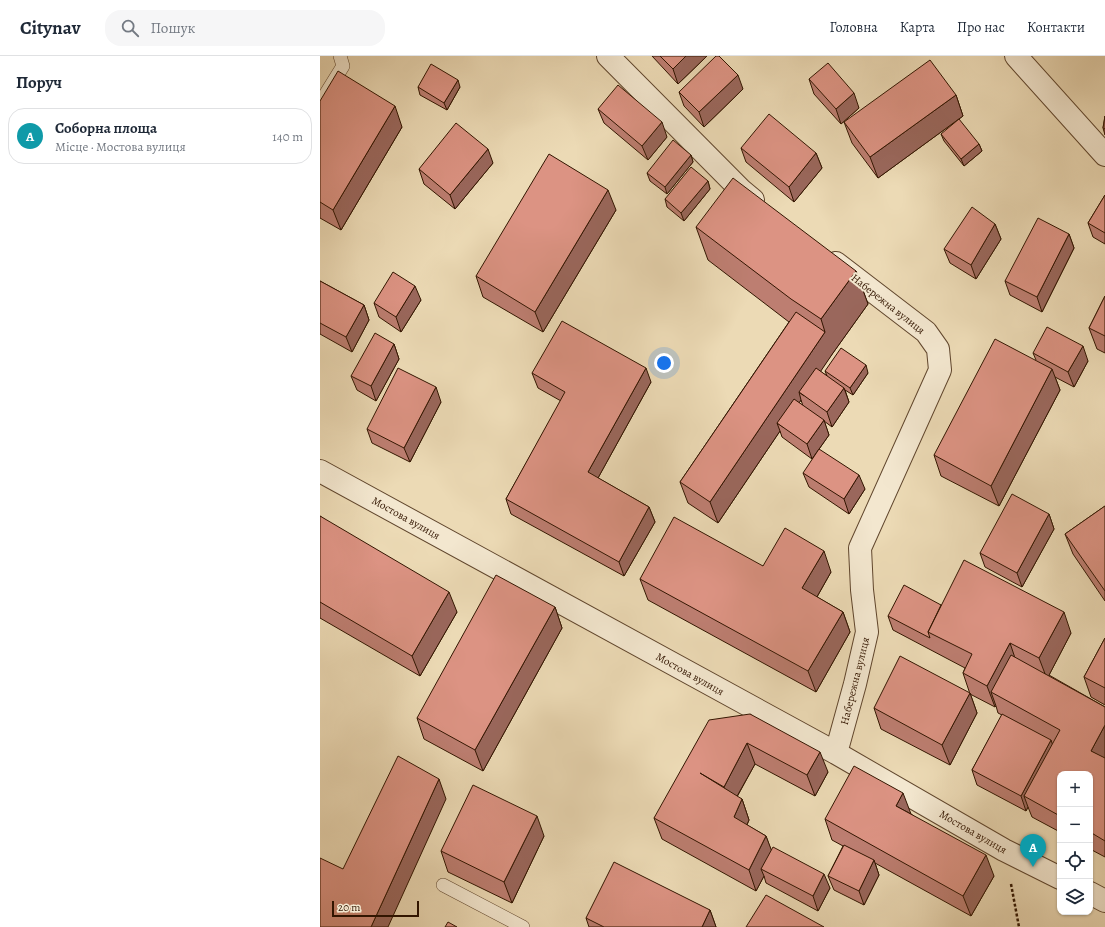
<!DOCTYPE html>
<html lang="uk">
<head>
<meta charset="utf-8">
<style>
  body { margin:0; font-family:Alegreya,serif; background:#f6f6f7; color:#1f2937 }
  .controls { position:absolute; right:12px; bottom:12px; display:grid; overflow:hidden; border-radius:8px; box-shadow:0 1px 3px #0004 }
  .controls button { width:36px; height:36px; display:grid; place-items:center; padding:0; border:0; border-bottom:1px solid #e0e1e3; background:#fff; color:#1f2937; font:20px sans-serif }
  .scale { position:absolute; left:12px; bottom:10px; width:87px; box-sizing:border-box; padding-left:4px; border:2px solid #321500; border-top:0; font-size:11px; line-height:14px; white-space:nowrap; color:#321500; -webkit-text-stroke:3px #f3e7cf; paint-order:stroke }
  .you { position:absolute; left:344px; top:307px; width:14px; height:14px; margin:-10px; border:3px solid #fff; border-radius:50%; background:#1a73e8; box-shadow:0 0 0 6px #1a73e833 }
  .badge { display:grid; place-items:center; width:26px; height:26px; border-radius:50%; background:#db2777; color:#fff; font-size:13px; font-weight:700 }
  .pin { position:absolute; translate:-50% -33px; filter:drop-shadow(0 1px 2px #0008) }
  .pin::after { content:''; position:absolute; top:21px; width:14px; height:12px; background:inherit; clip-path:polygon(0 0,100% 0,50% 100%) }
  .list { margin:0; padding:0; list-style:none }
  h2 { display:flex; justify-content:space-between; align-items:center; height:52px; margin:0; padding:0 16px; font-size:17px }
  h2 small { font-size:13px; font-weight:400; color:#747a83 }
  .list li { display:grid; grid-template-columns:26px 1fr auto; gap:12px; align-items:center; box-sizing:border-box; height:56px; margin:0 8px 8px; padding:0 8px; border:1px solid #e0e1e3; border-radius:16px }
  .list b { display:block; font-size:15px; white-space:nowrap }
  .list p { margin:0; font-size:13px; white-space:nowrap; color:#747a83 }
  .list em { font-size:13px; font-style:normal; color:#747a83 }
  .icon { flex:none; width:22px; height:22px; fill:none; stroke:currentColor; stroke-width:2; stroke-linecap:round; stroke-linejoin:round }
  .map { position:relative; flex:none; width:785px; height:871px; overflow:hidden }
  header { display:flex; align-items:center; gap:24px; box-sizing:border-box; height:56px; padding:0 20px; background:#fff; border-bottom:1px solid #e0e1e3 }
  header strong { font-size:19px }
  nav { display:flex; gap:22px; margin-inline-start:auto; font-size:14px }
  .search { width:280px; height:36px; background:#f6f6f7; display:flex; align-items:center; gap:10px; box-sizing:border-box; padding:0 14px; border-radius:16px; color:#747a83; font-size:15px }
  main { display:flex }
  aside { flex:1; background:#fff }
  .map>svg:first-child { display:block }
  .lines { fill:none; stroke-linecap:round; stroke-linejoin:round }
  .service-casing { stroke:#60462d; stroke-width:14 }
  .minor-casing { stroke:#60462d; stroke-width:24 }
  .path { stroke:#321500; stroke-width:2.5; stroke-dasharray:3 2; stroke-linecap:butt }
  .service { stroke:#f3e7cf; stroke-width:13 }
  .minor { stroke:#f3e7cf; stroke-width:22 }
  .wall { fill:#bd7e71; stroke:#321500; fill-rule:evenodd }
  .shaded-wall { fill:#9a675c; stroke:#321500 }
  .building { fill:#dc9383; stroke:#321500 }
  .labels { text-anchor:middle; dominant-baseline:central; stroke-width:4; stroke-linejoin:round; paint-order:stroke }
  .street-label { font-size:11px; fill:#321500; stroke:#f3e7cf }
</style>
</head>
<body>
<header>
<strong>Citynav</strong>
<div class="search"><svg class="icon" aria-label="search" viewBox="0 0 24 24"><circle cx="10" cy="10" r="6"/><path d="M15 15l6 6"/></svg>Пошук</div>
<nav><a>Головна</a><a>Карта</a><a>Про нас</a><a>Контакти</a></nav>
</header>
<main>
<aside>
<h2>Поруч<small></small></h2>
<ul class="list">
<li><span class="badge" style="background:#0f9aa8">A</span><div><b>Соборна площа</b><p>Місце · Мостова вулиця</p></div><em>140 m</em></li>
</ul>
</aside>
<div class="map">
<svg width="785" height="871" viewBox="0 0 785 871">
  <rect width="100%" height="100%" fill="#ecdab5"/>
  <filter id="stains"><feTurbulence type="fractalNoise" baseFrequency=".005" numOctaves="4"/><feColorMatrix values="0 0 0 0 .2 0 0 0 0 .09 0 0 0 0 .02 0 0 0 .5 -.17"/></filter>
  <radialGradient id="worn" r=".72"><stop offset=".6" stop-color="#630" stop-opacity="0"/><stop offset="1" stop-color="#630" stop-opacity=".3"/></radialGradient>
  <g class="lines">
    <defs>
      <path id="service" d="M 0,47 L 23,10 L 20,0
        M 123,829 L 203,871"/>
      <path id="minor" d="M 288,0 L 421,134 L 433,144
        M 696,0 L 785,99
        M 0,415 L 516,697 L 684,794 L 740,822
        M 516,697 L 535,628 L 547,576 L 542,534 L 540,492 L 620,314 L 618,293 L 606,276 L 516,207
        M 770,837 L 785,845"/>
    </defs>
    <!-- service casing -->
    <use href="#service" class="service-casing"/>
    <!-- minor casing -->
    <use href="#minor" class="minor-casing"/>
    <!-- path -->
    <path class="path" d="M 691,828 L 699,871"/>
    <!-- service -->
    <use href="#service" class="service"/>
    <!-- minor -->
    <use href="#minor" class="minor"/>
  </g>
  <!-- wall -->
  <path class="wall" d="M 332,0 L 387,0 L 358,28 Z
    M 489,23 L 539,52 L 521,68 L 494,38 Z
    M 98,31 L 140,31 L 127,54 L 100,39 Z
    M 423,33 L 384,71 L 364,50 L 359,36 Z
    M 636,39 L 643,60 L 558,122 L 532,87 L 524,66 Z
    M 0,45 L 82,71 L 21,174 L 0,162 Z
    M 278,53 L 347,81 L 328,104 L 284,67 Z
    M 785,60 L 785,79 L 783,72 Z
    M 621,78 L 659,88 L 662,95 L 644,110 L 624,85 Z
    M 421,92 L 496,97 L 502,112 L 474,146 L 426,106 Z
    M 371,99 L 373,106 L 347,138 L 330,125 L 327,117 Z
    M 173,107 L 135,153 L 104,128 L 99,113 Z
    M 388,125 L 390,133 L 364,165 L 347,151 L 345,143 Z
    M 785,139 L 785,188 L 773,181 L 768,167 Z
    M 296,154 L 223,276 L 163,241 L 156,220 Z
    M 675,168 L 681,183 L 656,223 L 630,207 L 624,193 Z
    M 376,171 L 536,215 L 548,248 L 500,315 L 507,320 L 505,315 L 548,317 L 533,339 L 525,334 L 529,346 L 512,371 L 504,365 L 509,379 L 492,403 L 462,381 L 460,375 L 398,467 L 368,447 L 360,426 L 469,266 L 388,204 ZM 481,344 L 483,350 L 479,347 Z
    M 749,178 L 754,192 L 722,256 L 690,239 L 685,225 Z
    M 0,225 L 44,249 L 49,264 L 32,296 L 0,278 Z
    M 785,240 L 785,297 L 777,293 L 769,272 Z
    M 101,244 L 81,276 L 59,261 L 54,247 Z
    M 74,288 L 79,303 L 56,345 L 37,334 L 31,320 Z
    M 713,297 L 768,305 L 754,331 L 735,321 L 740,334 L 679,450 L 621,420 L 614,399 L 716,304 Z
    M 212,317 L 331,326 L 278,422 L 329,451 L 335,466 L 304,520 L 191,458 L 186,443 L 241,345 L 218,332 Z
    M 121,346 L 90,406 L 52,387 L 47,373 Z
    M 483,417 L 545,433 L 529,458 L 489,431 Z
    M 785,450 L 785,545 L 753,498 L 745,478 Z
    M 729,458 L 734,473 L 702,531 L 665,511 L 660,497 Z
    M 0,460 L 137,556 L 100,620 L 0,562 Z
    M 443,510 L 511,516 L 497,541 L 523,556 L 530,576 L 496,636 L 328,544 L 320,523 Z
    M 621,549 L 751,577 L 729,619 L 785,651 L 785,801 L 770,793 L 770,718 L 740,718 L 740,776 L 712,761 L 708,751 L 706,755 L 657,729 L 652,714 L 682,659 L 678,657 L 676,650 L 675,651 L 650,638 L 643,617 L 645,612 L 573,574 L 568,560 Z
    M 235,551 L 242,572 L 163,715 L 104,683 L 97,662 Z
    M 785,582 L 785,649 L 771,641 L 764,621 Z
    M 650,637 L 657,657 L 630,709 L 561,673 L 554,652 Z
    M 430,658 L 508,716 L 495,740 L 435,708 L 417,741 L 422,743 L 429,764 L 427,769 L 446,780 L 451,794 L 510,832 L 498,855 L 446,827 L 444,820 L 436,835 L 342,783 L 334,762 Z
    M 591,758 L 674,820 L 651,860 L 555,807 L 559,819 L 544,849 L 514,834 L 508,820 L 523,790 L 512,784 L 505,763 Z
    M 224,780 L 192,847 L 128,816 L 121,795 Z
    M 390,854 L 396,871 L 269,871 L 266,862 Z"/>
  <!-- shaded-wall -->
  <path class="shaded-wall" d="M 366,0 L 387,0 L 358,28 L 353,13 Z
    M 418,19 L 423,33 L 384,71 L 379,56 Z
    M 138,24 L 140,31 L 127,54 L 124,47 Z
    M 534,37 L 539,52 L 521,68 L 516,53 Z
    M 636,39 L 643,60 L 558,122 L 550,101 Z
    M 75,50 L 82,71 L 21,174 L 13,154 Z
    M 342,66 L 347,81 L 328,104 L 322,90 Z
    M 659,88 L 662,95 L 644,110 L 641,103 Z
    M 168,93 L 173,107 L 135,153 L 130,139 Z
    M 496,97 L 502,112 L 474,146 L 469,131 Z
    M 371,99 L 373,106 L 347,138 L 345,131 Z
    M 388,125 L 390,133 L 364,165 L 361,157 Z
    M 288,134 L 296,154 L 223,276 L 215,256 Z
    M 675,168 L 681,183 L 656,223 L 651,209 Z
    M 749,178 L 754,192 L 722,256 L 717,241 Z
    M 536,215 L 548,248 L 513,297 L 484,340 L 479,336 L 481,344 L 463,371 L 457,367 L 460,375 L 398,467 L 390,446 L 505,276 L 501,263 Z
    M 95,230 L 101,244 L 81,276 L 76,261 Z
    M 44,249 L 49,264 L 32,296 L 26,281 Z
    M 74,288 L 79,303 L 56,345 L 51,330 Z
    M 763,290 L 768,305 L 754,331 L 748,316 Z
    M 546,309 L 548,317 L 533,339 L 530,332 Z
    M 326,312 L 331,326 L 273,431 L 268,416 Z
    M 732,313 L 740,334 L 679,450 L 671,430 Z
    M 116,331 L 121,346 L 90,406 L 84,392 Z
    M 524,332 L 529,346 L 512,371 L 507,356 Z
    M 504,364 L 509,379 L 492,403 L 487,388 Z
    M 539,419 L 545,433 L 529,458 L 524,443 Z
    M 329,451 L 335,466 L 304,520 L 299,506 Z
    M 729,458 L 734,473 L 702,531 L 697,517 Z
    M 504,495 L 511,516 L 490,553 L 482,532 Z
    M 129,536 L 137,556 L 100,620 L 92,600 Z
    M 235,551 L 242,572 L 163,715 L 155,694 Z
    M 523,556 L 530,576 L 496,636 L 488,615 Z
    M 744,556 L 751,577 L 727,623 L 719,602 Z
    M 690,587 L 697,608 L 671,636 L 676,650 L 675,651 L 667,630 Z
    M 650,637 L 657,657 L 630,709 L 622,689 Z
    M 785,669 L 785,703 L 771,695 Z
    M 731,684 L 736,699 L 704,740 L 708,751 L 706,755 L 701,740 Z
    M 427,687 L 435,708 L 411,751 L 404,731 Z
    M 500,696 L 508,716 L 495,740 L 487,719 Z
    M 119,723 L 126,743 L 68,871 L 51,871 Z
    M 583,737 L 591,758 L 576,750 Z
    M 422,743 L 429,764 L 421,781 L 414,761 Z
    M 217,760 L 224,780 L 192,847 L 184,826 Z
    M 446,780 L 454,801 L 441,813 L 444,820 L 436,835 L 429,814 Z
    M 666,799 L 674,820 L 651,860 L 643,840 Z
    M 554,804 L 559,819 L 544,849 L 539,835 Z
    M 504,818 L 510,832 L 498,855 L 493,840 Z
    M 390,854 L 396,871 L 382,871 Z"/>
  <!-- building -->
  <path class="building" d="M 340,0 L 366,0 L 353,13 Z
    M 396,0 L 399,0 L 418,19 L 379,56 L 359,36 Z
    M 610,4 L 636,39 L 550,101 L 524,66 Z
    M 508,7 L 534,37 L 516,53 L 489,23 Z
    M 111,8 L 138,24 L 124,47 L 98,31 Z
    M 18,15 L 75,50 L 13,154 L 0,146 L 0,45 Z
    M 298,29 L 342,66 L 322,90 L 278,53 Z
    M 449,58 L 496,97 L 469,131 L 421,92 Z
    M 785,60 L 785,73 L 783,72 Z
    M 639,63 L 659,88 L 641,103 L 621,78 Z
    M 136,67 L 168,93 L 130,139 L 99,113 Z
    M 353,84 L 371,99 L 345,131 L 327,117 Z
    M 229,98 L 288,134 L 215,256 L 156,220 Z
    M 371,111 L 388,125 L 361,157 L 345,143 Z
    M 413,122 L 536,215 L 501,263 L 471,243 L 376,171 Z
    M 785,139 L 785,177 L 768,167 Z
    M 652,151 L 675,168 L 651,209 L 624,193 Z
    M 718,162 L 749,178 L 717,241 L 685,225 Z
    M 73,216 L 95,230 L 76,261 L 54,247 Z
    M 0,225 L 44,249 L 26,281 L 0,267 Z
    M 785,240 L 785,280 L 769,272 Z
    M 476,256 L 505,276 L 390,446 L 360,426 Z
    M 242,265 L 326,312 L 268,416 L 329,451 L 299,506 L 186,443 L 245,336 L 212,317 Z
    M 727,271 L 763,290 L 748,316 L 713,297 Z
    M 55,277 L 74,288 L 51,330 L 31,320 Z
    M 675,283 L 732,313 L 671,430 L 614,399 Z
    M 521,292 L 546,309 L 530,332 L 505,315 Z
    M 78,312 L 116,331 L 84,392 L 47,373 Z
    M 496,312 L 524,332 L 507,356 L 479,336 Z
    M 474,343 L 504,364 L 487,388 L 457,367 Z
    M 499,393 L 539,419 L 524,443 L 483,417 Z
    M 692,438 L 729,458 L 697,517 L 660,497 Z
    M 785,450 L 785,535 L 745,478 Z
    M 0,460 L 129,536 L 92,600 L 0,546 Z
    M 354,461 L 443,510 L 465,472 L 504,495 L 482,532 L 523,556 L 488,615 L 320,523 Z
    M 644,504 L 744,556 L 719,602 L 690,587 L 667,630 L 643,617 L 652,598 L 608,576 Z
    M 176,519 L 235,551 L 155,694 L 97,662 Z
    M 584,529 L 621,549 L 608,576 L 610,582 L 568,560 Z
    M 785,582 L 785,632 L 764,621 Z
    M 691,599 L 785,651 L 785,669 L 771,695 L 785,702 L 785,785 L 770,776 L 770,718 L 740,718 L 740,760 L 704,740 L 740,674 L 671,636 Z
    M 580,600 L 650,637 L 622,689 L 554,652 Z
    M 430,658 L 500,696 L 487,719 L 427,687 L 404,731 L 380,717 L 422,743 L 414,761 L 446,780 L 429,814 L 334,762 L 389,664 Z
    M 682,658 L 731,684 L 701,740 L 652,714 Z
    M 78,700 L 119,723 L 51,871 L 0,871 L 0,802 L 23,813 Z
    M 534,710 L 583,737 L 576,750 L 666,799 L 643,840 L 505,763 Z
    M 153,729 L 217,760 L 184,826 L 121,795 Z
    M 524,789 L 554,804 L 539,835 L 508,820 Z
    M 453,791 L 504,818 L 493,840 L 441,813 Z
    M 294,806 L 390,854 L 382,871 L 284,871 L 266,862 Z
    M 446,839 L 504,871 L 426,871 Z
    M 128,866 L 137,871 L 125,871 Z"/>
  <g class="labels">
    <!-- street labels -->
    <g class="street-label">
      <text transform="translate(568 248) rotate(38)">Набережна вулиця</text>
      <text transform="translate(86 462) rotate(29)">Мостова вулиця</text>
      <text transform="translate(370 618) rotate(29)">Мостова вулиця</text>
      <text transform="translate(535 625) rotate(-76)">Набережна вулиця</text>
      <text transform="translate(653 776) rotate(30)">Мостова вулиця</text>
    </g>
  </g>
  <rect width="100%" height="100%" filter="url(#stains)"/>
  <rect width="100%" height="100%" fill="url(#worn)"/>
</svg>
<div class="controls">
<button>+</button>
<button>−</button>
<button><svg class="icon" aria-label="locate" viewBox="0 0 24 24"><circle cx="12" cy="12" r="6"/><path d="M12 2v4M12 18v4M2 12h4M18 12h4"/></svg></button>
<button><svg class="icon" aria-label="layers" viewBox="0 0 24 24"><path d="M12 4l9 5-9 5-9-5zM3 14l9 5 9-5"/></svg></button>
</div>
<div class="scale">20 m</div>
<div class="you"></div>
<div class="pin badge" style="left:713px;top:811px;background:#0f9aa8">A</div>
</div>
</main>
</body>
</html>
